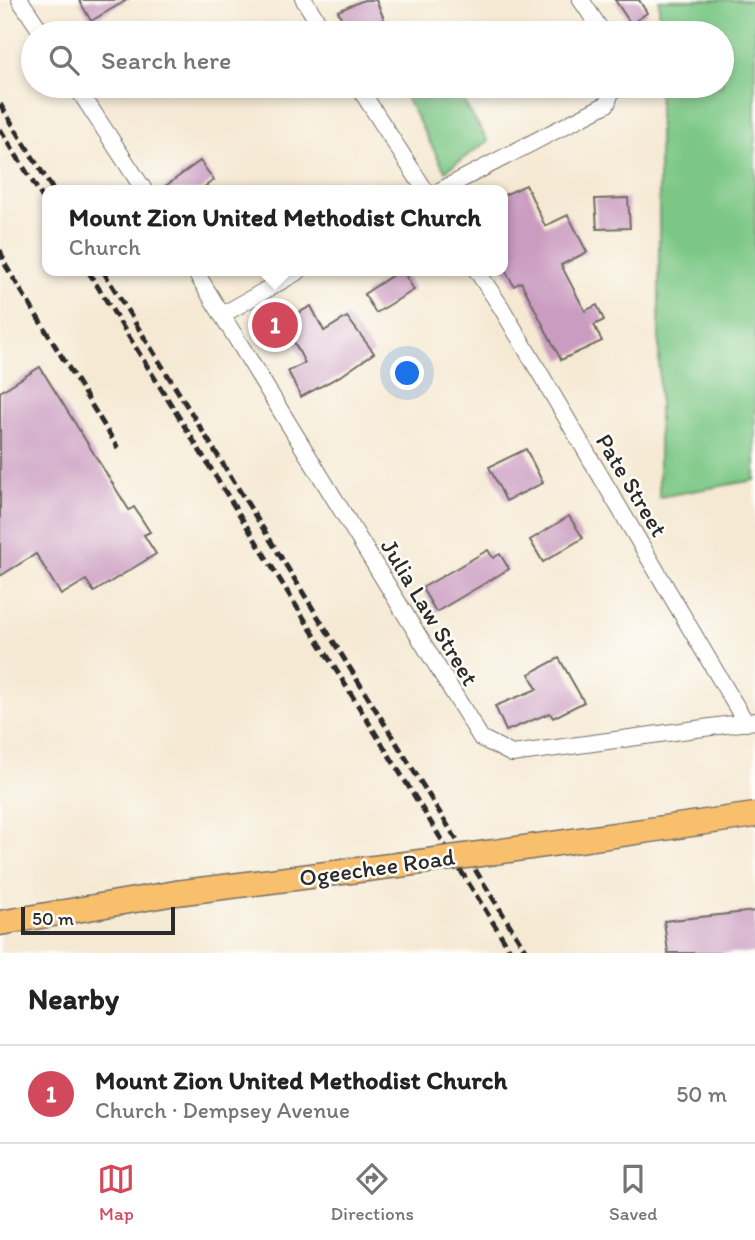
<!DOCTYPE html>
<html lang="en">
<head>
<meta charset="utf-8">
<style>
  body { margin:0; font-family:Itim,sans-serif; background:#f6f6f6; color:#222 }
  .scale { position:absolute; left:21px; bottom:18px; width:154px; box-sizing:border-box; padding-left:7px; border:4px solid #2b2b2b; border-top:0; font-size:19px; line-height:24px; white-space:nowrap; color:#2b2b2b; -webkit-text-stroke:5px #fdfcf7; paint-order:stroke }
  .you { position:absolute; left:408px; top:374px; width:24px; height:24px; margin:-18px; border:5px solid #fff; border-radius:50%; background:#1a73e8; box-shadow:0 0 0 10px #1a73e833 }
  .badge { display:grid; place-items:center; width:46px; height:46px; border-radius:50%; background:#d1495b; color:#fff; font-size:23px; font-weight:700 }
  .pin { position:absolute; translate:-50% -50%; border:4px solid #fff; box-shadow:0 2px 7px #0006 }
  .popup { position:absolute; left:42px; top:185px; width:466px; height:91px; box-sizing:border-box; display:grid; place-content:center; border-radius:14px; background:#fff; filter:drop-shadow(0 2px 5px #0005); font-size:23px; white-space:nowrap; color:#767676 }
  .popup b { font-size:26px; color:#222 }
  .popup::after { content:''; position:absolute; left:50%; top:100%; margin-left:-14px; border:14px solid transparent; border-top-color:#fff }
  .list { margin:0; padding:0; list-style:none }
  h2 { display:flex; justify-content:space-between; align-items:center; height:91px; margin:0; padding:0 28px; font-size:30px }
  h2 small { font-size:23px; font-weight:400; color:#767676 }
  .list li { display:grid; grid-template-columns:46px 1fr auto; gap:21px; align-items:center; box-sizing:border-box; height:98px; padding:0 28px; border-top:2px solid #e0e0e0 }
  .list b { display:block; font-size:26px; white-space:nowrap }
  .list p { margin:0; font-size:23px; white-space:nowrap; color:#767676 }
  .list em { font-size:23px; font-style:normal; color:#767676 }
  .icon { flex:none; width:38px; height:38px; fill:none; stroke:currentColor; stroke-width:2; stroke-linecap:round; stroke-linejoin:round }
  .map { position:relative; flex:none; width:755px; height:953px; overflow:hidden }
  .search { position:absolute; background:#fff; box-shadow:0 4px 10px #0003; left:21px; right:21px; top:21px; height:77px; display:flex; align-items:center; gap:18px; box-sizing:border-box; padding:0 24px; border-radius:38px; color:#767676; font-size:26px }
  .sheet { height:189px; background:#fff }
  nav { display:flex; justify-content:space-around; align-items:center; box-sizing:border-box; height:98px; border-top:2px solid #e0e0e0; background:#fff; font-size:19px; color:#767676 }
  nav a { display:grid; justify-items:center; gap:4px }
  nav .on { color:#d1495b }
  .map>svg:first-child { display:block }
  .green { fill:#7cc785; stroke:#547958; stroke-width:2 }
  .building { fill:#cb9cc1 }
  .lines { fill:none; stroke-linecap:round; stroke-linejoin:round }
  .street-casing { stroke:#726e66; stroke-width:18 }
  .primary-casing { stroke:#726e66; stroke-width:27 }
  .street { stroke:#fff; stroke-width:16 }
  .primary { stroke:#f8bf6c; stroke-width:24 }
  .rail { stroke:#2b2b2b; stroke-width:5; stroke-dasharray:10 5; stroke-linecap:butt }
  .primary-bridge-casing { stroke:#726e66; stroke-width:27; stroke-linecap:butt }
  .primary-bridge { stroke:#f8bf6c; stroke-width:24 }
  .labels { text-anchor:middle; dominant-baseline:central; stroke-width:5; stroke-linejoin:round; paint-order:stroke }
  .street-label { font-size:24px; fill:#2b2b2b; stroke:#fdfcf7 }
</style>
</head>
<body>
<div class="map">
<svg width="755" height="953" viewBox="0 0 755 953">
  <rect width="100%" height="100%" fill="#fdfcf7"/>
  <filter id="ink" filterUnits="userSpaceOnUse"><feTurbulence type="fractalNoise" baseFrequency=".0143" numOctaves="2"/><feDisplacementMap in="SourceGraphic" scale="14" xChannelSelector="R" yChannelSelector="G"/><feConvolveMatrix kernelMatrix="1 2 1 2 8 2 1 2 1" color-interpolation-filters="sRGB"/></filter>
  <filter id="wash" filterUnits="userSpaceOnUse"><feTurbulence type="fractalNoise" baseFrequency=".00686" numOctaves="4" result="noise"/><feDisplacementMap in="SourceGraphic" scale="28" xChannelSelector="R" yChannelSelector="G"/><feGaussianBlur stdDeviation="1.57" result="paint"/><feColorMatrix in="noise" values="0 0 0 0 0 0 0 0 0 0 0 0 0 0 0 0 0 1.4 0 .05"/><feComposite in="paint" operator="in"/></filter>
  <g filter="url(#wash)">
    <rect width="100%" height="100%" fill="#f5e9d3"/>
    <!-- green -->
    <path class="green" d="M 659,0 L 755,0 L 755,480 L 659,497 L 659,86 L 722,86 L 722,33 L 659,33 Z
      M 405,86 L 454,86 L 488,141 L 445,171 L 401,88 Z"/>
    <g id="blocks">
      <!-- building -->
      <path class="building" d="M 79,0 L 127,0 L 91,21 Z
        M 364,0 L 376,0 L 384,19 L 348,33 L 338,11 Z
        M 615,0 L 639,0 L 647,13 L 631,24 Z
        M 200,161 L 214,180 L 200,190 L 160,190 Z
        M 526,185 L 545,226 L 568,215 L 587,252 L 561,265 L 585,311 L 597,305 L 604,320 L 594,325 L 602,341 L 561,360 L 521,282 L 514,286 L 502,264 L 502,196 Z
        M 628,198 L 630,228 L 597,229 L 595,199 Z
        M 399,271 L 403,271 L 414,290 L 376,313 L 364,294 Z
        M 311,306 L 324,331 L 347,317 L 374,353 L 344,374 L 301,397 L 288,371 L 305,363 L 283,321 Z
        M 40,367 L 129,510 L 134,507 L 150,532 L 144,535 L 156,554 L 94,592 L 86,580 L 61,595 L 36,554 L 0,576 L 0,392 Z
        M 526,449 L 543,483 L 506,501 L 489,467 Z
        M 569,516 L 583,538 L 543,562 L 530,540 Z
        M 488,550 L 493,558 L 500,554 L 509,569 L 436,612 L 422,588 Z
        M 559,658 L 584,702 L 553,718 L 550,713 L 506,731 L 495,706 L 537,689 L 529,674 Z
        M 755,911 L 755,953 L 668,953 L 664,921 Z"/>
    </g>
  </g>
  <g filter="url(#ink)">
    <use href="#blocks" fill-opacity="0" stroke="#726e66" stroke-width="2"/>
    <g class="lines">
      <defs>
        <path id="street" d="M 20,0 L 42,33
          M 304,0 L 325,33
          M 581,0 L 603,33
          M 76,86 L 144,190
          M 358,86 L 425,190
          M 441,190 L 607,104 L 613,86
          M 195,271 L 481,738 L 512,754 L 755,721
          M 477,271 L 501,307 L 746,723
          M 222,315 L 299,271"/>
        <path id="primary" d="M 495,852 L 755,815
          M 0,923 L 176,893 L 398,865"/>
      </defs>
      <!-- street casing -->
      <use href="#street" class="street-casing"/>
      <!-- primary casing -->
      <use href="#primary" class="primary-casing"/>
      <!-- street -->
      <use href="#street" class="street"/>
      <!-- primary -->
      <use href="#primary" class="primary"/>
      <!-- rail -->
      <path class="rail" d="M 0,104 L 53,190
        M 0,129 L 47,205
        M 0,250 L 6,266 L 118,448
        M 88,271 L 512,953
        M 103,271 L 527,953"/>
      <defs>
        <path id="primary-bridge" d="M 398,865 L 495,852"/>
      </defs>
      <!-- primary-bridge casing -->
      <use href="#primary-bridge" class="primary-bridge-casing"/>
      <!-- primary-bridge -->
      <use href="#primary-bridge" class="primary-bridge"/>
    </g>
  </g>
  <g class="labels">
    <!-- street labels -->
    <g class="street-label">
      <text transform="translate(632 485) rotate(59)">Pate Street</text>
      <text transform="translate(430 612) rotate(59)">Julia Law Street</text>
      <text transform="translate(377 867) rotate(-8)">Ogeechee Road</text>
    </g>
  </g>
</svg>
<div class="scale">50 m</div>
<div class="you"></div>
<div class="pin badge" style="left:275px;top:325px">1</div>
<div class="popup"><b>Mount Zion United Methodist Church</b>Church</div>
<div class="search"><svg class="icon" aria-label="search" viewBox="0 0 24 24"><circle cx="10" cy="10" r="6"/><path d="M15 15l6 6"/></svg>Search here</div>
</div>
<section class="sheet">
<h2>Nearby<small></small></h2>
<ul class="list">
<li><span class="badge">1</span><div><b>Mount Zion United Methodist Church</b><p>Church · Dempsey Avenue</p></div><em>50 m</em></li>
</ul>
</section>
<nav>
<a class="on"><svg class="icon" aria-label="map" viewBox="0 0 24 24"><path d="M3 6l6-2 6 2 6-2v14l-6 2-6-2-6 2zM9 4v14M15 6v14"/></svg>Map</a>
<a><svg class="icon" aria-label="directions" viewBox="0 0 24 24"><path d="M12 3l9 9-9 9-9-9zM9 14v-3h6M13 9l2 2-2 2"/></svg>Directions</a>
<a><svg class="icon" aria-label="saved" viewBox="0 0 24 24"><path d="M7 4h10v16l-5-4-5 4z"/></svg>Saved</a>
</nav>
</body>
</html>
